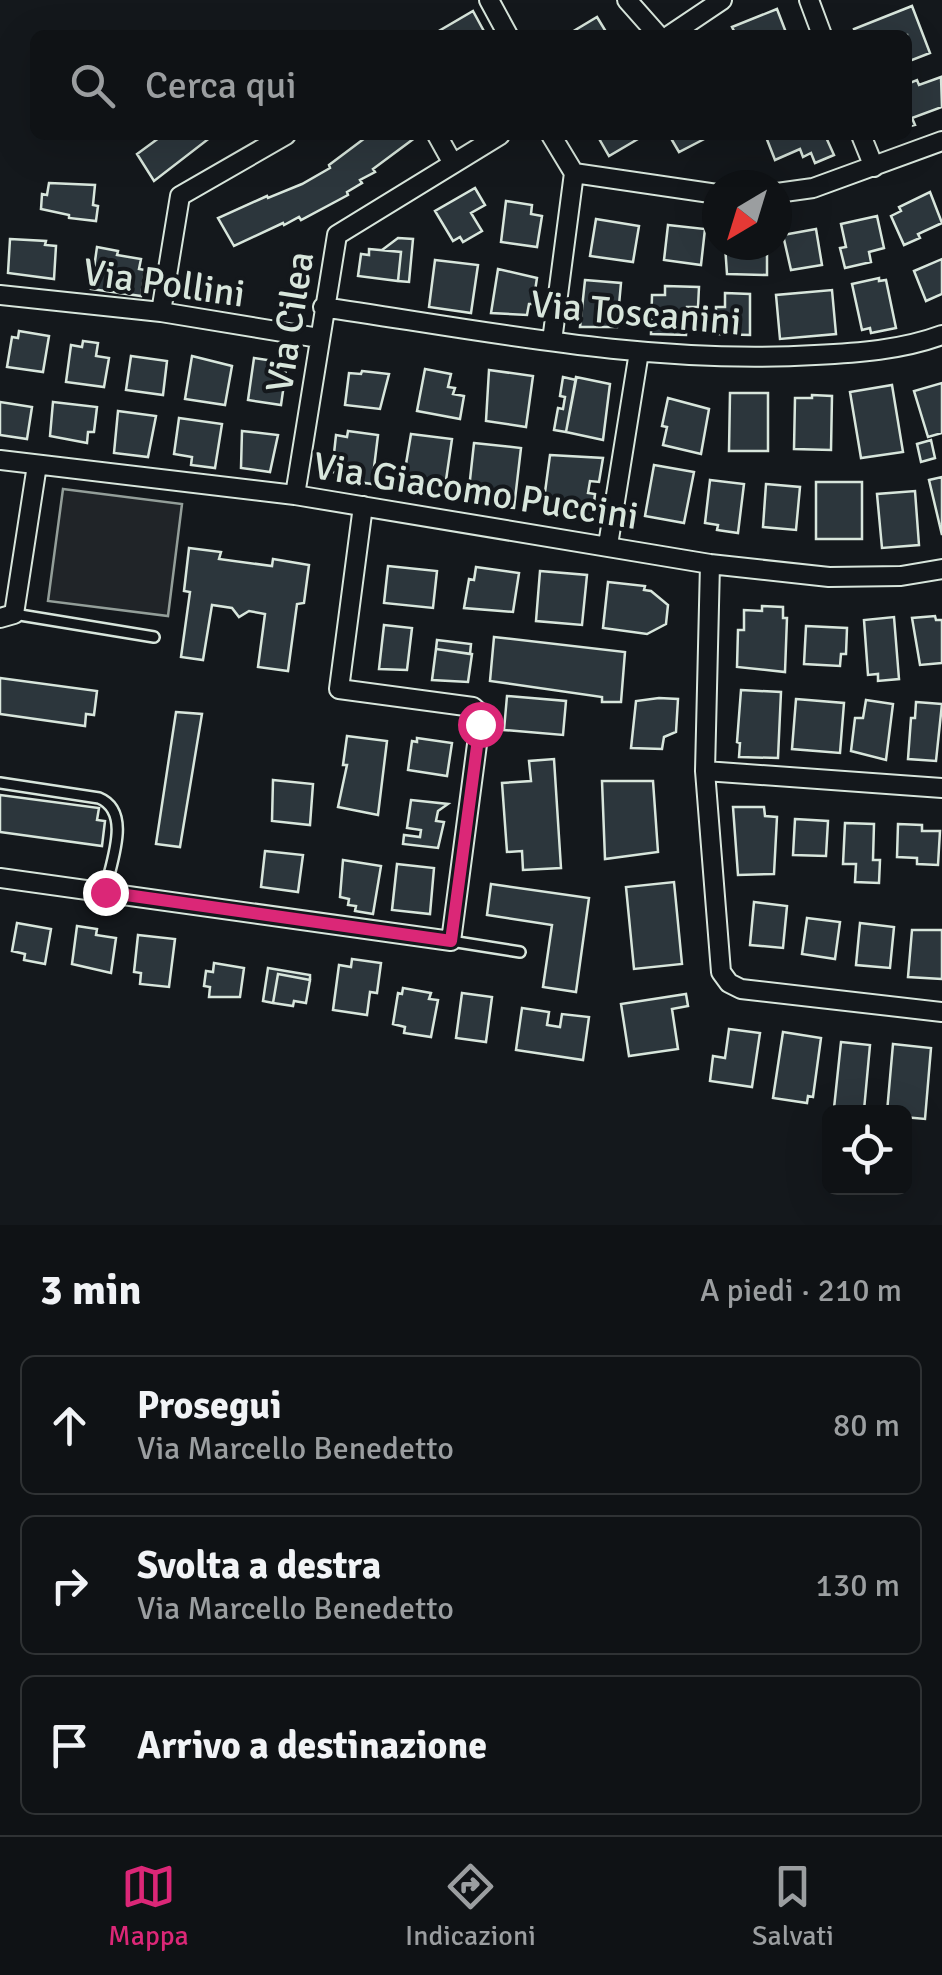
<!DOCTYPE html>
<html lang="it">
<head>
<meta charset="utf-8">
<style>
  body { margin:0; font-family:Signika,sans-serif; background:#181b1e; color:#f1f3f6 }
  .controls { position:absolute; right:30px; bottom:30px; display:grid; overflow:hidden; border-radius:15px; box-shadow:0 10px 40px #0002 }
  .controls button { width:90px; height:90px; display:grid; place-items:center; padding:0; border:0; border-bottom:2px solid #2f3234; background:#0f1215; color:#f1f3f6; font:50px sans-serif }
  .compass { position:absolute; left:702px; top:170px; width:90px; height:90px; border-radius:50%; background:#0f1215; box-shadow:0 10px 40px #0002; rotate:218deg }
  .stop { position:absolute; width:30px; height:30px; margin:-22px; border:8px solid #db2777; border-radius:50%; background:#fff }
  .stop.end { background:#db2777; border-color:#fff; box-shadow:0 2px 10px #0008 }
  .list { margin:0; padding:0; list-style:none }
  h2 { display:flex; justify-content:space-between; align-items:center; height:130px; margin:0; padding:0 40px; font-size:42px }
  h2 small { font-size:32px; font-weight:400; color:#9b9ea0 }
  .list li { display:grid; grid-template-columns:65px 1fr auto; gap:30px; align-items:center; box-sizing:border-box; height:140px; margin:0 20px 20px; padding:0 20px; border:2px solid #2f3234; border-radius:15px }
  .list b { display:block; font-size:38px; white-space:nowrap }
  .list p { margin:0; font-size:32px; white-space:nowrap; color:#9b9ea0 }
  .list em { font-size:32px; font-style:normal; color:#9b9ea0 }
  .icon { flex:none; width:55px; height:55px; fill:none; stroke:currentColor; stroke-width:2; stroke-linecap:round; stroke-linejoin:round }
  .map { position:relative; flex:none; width:942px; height:1225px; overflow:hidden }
  .search { position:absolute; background:#0f1215; box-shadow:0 10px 40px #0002; left:30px; right:30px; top:30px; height:110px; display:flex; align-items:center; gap:25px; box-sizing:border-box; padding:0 35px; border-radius:15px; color:#9b9ea0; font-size:38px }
  .sheet { height:610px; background:#0f1215 }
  nav { display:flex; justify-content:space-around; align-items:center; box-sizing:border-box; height:140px; border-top:2px solid #2f3234; background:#0f1215; font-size:28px; color:#9b9ea0 }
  nav a { display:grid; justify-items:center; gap:5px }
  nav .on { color:#db2777 }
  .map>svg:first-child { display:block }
  .green { fill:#202428; stroke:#939e99; stroke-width:2.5 }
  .building { fill:#2c363c; stroke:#d8e6dc; stroke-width:2.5 }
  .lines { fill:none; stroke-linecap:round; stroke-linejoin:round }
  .service-casing { stroke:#d8e6dc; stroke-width:14 }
  .minor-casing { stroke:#d8e6dc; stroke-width:22 }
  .service { stroke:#14181c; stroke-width:9 }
  .minor { stroke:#14181c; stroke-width:18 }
  .route { stroke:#db2777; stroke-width:12 }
  .labels { text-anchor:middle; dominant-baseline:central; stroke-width:8; stroke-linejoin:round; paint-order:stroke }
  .street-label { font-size:38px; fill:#d8e6dc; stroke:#14181c }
</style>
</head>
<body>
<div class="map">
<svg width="942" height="1225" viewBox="0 0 942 1225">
  <rect width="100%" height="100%" fill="#14181c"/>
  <!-- green -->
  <path class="green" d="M 63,489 L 182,504 L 168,616 L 48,601 Z"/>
  <!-- building -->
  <path class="building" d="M 912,6 L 930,53 L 907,62 L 907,35 L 856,35 L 854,29 Z
    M 777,9 L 787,35 L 736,35 L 732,27 Z
    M 473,11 L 486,35 L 432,35 Z
    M 597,17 L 608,35 L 567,35 Z
    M 941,77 L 942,107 L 912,118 L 915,125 L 907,127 L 907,84 L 917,80 L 919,85 Z
    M 163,135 L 209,135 L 211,137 L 154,181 L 137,154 Z
    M 369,135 L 416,137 L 373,169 L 375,172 L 360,180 L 362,183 L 347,192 L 348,195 L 301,220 L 299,217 L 284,225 L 283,223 L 234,246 L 218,218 L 267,196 L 268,198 L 302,184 L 330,168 L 329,165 Z
    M 597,135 L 642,135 L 643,136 L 609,156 Z
    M 669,135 L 712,135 L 679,152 Z
    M 771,135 L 825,135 L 834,155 L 815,163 L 811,153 L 803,157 L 800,149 L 775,160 L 766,137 Z
    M 49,183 L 95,185 L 93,205 L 98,206 L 96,221 L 69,218 L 69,215 L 41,209 L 42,194 L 47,195 Z
    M 475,188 L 485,205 L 471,213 L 482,231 L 463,242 L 460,237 L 453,241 L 435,211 Z
    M 930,192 L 942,223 L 918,234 L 920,238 L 904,245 L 891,216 L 901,211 L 899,207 Z
    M 506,201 L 532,205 L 531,214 L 542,216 L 537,247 L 501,242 Z
    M 877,216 L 884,248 L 869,252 L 871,262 L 845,268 L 840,248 L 846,247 L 841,224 Z
    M 596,219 L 639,226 L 633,262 L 590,256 Z
    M 668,225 L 705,229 L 701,265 L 664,260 Z
    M 816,229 L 822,265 L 791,270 L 783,235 Z
    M 398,238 L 413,239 L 409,282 L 398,281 L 401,252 L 382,250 Z
    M 10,239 L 46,241 L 45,245 L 56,246 L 54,279 L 8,273 Z
    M 725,245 L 767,245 L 767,275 L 727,274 Z
    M 97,247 L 118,251 L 117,255 L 141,259 L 139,269 L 145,270 L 141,296 L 91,289 Z
    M 369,249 L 401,252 L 398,281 L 358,276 L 361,254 L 369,255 Z
    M 942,259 L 942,294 L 926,301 L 914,271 Z
    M 435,260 L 478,265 L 471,313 L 429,307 Z
    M 498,269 L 537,278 L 533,304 L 529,304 L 527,315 L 491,313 Z
    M 879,278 L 879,281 L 886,280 L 896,328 L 871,333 L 870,328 L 862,330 L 852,284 Z
    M 585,280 L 621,283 L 617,327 L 580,327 Z
    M 665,286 L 699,287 L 698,307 L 687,307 L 686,335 L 651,334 L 652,295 L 665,295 Z
    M 832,290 L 836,334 L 780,339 L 776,295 Z
    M 725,293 L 750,294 L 750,335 L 716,334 L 716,307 L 725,307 Z
    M 19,331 L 49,336 L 43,372 L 7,367 L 12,337 L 18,338 Z
    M 83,341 L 98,343 L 96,356 L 109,358 L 104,387 L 66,382 L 71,345 L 82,347 Z
    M 131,356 L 167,361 L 163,395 L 126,390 Z
    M 192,356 L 232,366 L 225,405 L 185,399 Z
    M 254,358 L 287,363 L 281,405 L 248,400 Z
    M 425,369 L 451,374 L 448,387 L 455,388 L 453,394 L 464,396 L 460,419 L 417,411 Z
    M 489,370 L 533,376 L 526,427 L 486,421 Z
    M 362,371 L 389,374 L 380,409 L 345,405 L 349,373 L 361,374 Z
    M 563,377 L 576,380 L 566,432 L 554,430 L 558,408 L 563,409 L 565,397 L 560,396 Z
    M 576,377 L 610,384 L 603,440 L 566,432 Z
    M 942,383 L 942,433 L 928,437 L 914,391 Z
    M 892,385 L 903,452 L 861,458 L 850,392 Z
    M 730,393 L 768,393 L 768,451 L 729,451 Z
    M 812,395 L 832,396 L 831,450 L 794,449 L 795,398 L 812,398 Z
    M 668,398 L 709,409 L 701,454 L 663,445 L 667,427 L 662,426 Z
    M 0,402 L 32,407 L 27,439 L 0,435 Z
    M 53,402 L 97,407 L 94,432 L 88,432 L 87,443 L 50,436 Z
    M 118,411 L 156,416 L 148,457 L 114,453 Z
    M 179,418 L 222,424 L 215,468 L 191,465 L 192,457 L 174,454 Z
    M 242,431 L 278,435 L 270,472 L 241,468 Z
    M 348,431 L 378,435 L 372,484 L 344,480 L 345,474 L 332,472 L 336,435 L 347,437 Z
    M 411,434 L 452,439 L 445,487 L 403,482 Z
    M 931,440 L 935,458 L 921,462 L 917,444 Z
    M 474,443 L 521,448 L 514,508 L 485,505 L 486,500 L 468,498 Z
    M 550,455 L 603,458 L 599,482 L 590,481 L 588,493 L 595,494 L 592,520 L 559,516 L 560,509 L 543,507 Z
    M 654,465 L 694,472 L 684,523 L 645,516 Z
    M 942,477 L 942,535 L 929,480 Z
    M 710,480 L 744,484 L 738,533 L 717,530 L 718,525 L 705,523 Z
    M 816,482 L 862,482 L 862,539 L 816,539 Z
    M 766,484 L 800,487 L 796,530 L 763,527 Z
    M 915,491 L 919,545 L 882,548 L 877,494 Z
    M 189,548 L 221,552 L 219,559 L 272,566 L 273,559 L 309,565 L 304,603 L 297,604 L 288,671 L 258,667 L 265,614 L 249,611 L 239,617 L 232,608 L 212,605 L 203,660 L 181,657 L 190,592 L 184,591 Z
    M 388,566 L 437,571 L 433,608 L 384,603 Z
    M 476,567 L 519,573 L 513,612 L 464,608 L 469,579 L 474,580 Z
    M 540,571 L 587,575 L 582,625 L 536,621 Z
    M 608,582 L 645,586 L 644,590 L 651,591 L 668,605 L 666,624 L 647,634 L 603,628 Z
    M 762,606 L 783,607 L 783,618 L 787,618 L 785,672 L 737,667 L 738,630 L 744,630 L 744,610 L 762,611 Z
    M 935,616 L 936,620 L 942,620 L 942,663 L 920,665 L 912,618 Z
    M 894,617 L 899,679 L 878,681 L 878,674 L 868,675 L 864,620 Z
    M 384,625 L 412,628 L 407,670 L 379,669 Z
    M 806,626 L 847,628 L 846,654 L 841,654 L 840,666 L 804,664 Z
    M 494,637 L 625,652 L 621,702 L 602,702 L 602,697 L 490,681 Z
    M 437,640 L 471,644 L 470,654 L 436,649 Z
    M 436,649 L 472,654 L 468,682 L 432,680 Z
    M 0,678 L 97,691 L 94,715 L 86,714 L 85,726 L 0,714 Z
    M 741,690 L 781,692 L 778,758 L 739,757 L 740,743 L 737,742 Z
    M 507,696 L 566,701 L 563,735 L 504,730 Z
    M 659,698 L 678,699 L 676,732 L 664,737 L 662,749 L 631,748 L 636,701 Z
    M 796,699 L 844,703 L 840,753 L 792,749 Z
    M 866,700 L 893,704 L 886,760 L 851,751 L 855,718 L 863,718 Z
    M 916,702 L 942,704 L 936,761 L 908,759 L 911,718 L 915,718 Z
    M 176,712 L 202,714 L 180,847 L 156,844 Z
    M 347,736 L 387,741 L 378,815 L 338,807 L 347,765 L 343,765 Z
    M 417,738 L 452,743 L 447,776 L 408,770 L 412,741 L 417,742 Z
    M 554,759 L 561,868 L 523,870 L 522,851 L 507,852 L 502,783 L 531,781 L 529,761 Z
    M 273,780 L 313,784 L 310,825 L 272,821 Z
    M 602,781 L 653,781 L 658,852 L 605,859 Z
    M 0,795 L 99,808 L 97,820 L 105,821 L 102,846 L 0,832 Z
    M 411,800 L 448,804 L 438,811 L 436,821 L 444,822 L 438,848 L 403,844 L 404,835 L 420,837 L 421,830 L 407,828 Z
    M 733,807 L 764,807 L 765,816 L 777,817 L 774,874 L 738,875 Z
    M 795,819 L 828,821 L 826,856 L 793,855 Z
    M 845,823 L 874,824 L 873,860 L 880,860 L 879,883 L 855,882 L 856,864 L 843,864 Z
    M 898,824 L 922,825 L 922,831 L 940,831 L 938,865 L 917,864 L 917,858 L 897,857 Z
    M 265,851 L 303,855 L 298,892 L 261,887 Z
    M 343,860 L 381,866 L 373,914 L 355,911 L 356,906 L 348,905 L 349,899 L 340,897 Z
    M 397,864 L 434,868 L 430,914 L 392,910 Z
    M 674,882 L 682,964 L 634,969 L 626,887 Z
    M 491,884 L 589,898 L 576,992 L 543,987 L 552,925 L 487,915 Z
    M 754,902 L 787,906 L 783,948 L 750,945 Z
    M 807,918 L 840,922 L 835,959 L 802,954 Z
    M 17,923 L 51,929 L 45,964 L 24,960 L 25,954 L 12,951 Z
    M 860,923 L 894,927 L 890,968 L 856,965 Z
    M 77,926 L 97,929 L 96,935 L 116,938 L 111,973 L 72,964 Z
    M 912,930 L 942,930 L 942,979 L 908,977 Z
    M 138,935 L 175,939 L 169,987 L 140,984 L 141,973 L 134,972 Z
    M 352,959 L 381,963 L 377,993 L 370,992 L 367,1015 L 333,1010 L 339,965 L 351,967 Z
    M 214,963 L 244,968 L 240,997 L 209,997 L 210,987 L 204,986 L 206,971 L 213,972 Z
    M 268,968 L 310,975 L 310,980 L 278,974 L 273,1003 L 263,1001 Z
    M 278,974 L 310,980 L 306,1003 L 294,1001 L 293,1006 L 273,1003 Z
    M 403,988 L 431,993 L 429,999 L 438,1000 L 431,1037 L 404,1033 L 405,1027 L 393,1024 L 398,993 L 402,994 Z
    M 462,993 L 492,997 L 486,1042 L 456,1038 Z
    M 686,994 L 688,1006 L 672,1009 L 678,1049 L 629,1056 L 621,1004 Z
    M 522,1008 L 549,1012 L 547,1025 L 560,1027 L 562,1014 L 589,1017 L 583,1060 L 516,1050 Z
    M 729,1029 L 760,1033 L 752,1087 L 710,1081 L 713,1056 L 725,1058 Z
    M 783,1032 L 821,1038 L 813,1097 L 808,1096 L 807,1103 L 773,1098 Z
    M 841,1042 L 870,1045 L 864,1110 L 834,1108 Z
    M 893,1044 L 931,1048 L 925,1119 L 904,1117 L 904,1112 L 887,1112 Z"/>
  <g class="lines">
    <defs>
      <path id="service" d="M 14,614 L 154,637
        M 0,783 L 99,798 C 133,812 110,864 105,892
        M 451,941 L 520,952"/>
      <path id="minor" d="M 489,0 L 508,35
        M 627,0 L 658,35
        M 809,0 L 822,35
        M 670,35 L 722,0
        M 437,135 L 452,162
        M 551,135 L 574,173 L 552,341
        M 861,135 L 874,167
        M 574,173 L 717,194
        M 777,193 L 813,188 L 942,141
        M 0,295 L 161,312 L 319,338
        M 323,307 C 485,331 650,365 815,355 C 857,353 902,350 942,335
        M 161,312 L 180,196 L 286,135
        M 0,460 L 295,495 L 710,564 L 829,577 L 901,576 L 942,569
        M 295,495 L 337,235 L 500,135
        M 608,545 L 639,352
        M 710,564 L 705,771 L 721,972 L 729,983 L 741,989 L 942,1012
        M 0,618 L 14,614 L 37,465
        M 705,771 L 942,788
        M 0,878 L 451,941 L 481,714 L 473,707 L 339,689 L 363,506"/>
    </defs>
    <!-- service casing -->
    <use href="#service" class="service-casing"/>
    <!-- minor casing -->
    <use href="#minor" class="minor-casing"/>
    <!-- service -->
    <use href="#service" class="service"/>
    <!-- minor -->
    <use href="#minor" class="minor"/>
  </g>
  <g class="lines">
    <!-- route -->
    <path class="route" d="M 105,892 L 451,941 L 480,724"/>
  </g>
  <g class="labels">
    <!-- street labels -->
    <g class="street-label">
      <text transform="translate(164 283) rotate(8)">Via Pollini</text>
      <text transform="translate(636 313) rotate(5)">Via Toscanini</text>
      <text transform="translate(290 322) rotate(-81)">Via Cilea</text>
      <text transform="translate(476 491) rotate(9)">Via Giacomo Puccini</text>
    </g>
  </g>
</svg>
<div class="controls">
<button><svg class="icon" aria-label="locate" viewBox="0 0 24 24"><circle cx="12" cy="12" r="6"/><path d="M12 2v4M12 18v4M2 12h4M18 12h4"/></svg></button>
</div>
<svg class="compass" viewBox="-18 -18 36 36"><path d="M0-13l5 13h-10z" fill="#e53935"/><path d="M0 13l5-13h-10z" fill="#9b9ea0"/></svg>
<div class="stop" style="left:480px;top:724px"></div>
<div class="stop end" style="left:105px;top:892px"></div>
<div class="search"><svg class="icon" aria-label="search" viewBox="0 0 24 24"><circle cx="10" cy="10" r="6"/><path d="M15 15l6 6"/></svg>Cerca qui</div>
</div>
<section class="sheet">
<h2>3 min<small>A piedi · 210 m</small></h2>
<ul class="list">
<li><svg class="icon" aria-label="ahead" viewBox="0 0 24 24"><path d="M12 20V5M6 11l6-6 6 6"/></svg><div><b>Prosegui</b><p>Via Marcello Benedetto</p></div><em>80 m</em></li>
<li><svg class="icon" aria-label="right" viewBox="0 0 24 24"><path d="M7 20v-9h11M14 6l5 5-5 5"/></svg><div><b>Svolta a destra</b><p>Via Marcello Benedetto</p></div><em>130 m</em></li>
<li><svg class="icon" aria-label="arrive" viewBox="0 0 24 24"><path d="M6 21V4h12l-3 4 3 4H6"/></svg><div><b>Arrivo a destinazione</b></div></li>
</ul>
</section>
<nav>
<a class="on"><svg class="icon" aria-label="map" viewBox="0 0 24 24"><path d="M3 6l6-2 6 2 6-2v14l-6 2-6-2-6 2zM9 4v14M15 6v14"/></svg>Mappa</a>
<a><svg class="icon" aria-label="directions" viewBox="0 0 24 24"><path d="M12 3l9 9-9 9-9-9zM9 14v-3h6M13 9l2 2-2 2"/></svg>Indicazioni</a>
<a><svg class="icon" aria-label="saved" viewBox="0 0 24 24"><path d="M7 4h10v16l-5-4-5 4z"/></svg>Salvati</a>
</nav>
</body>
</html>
